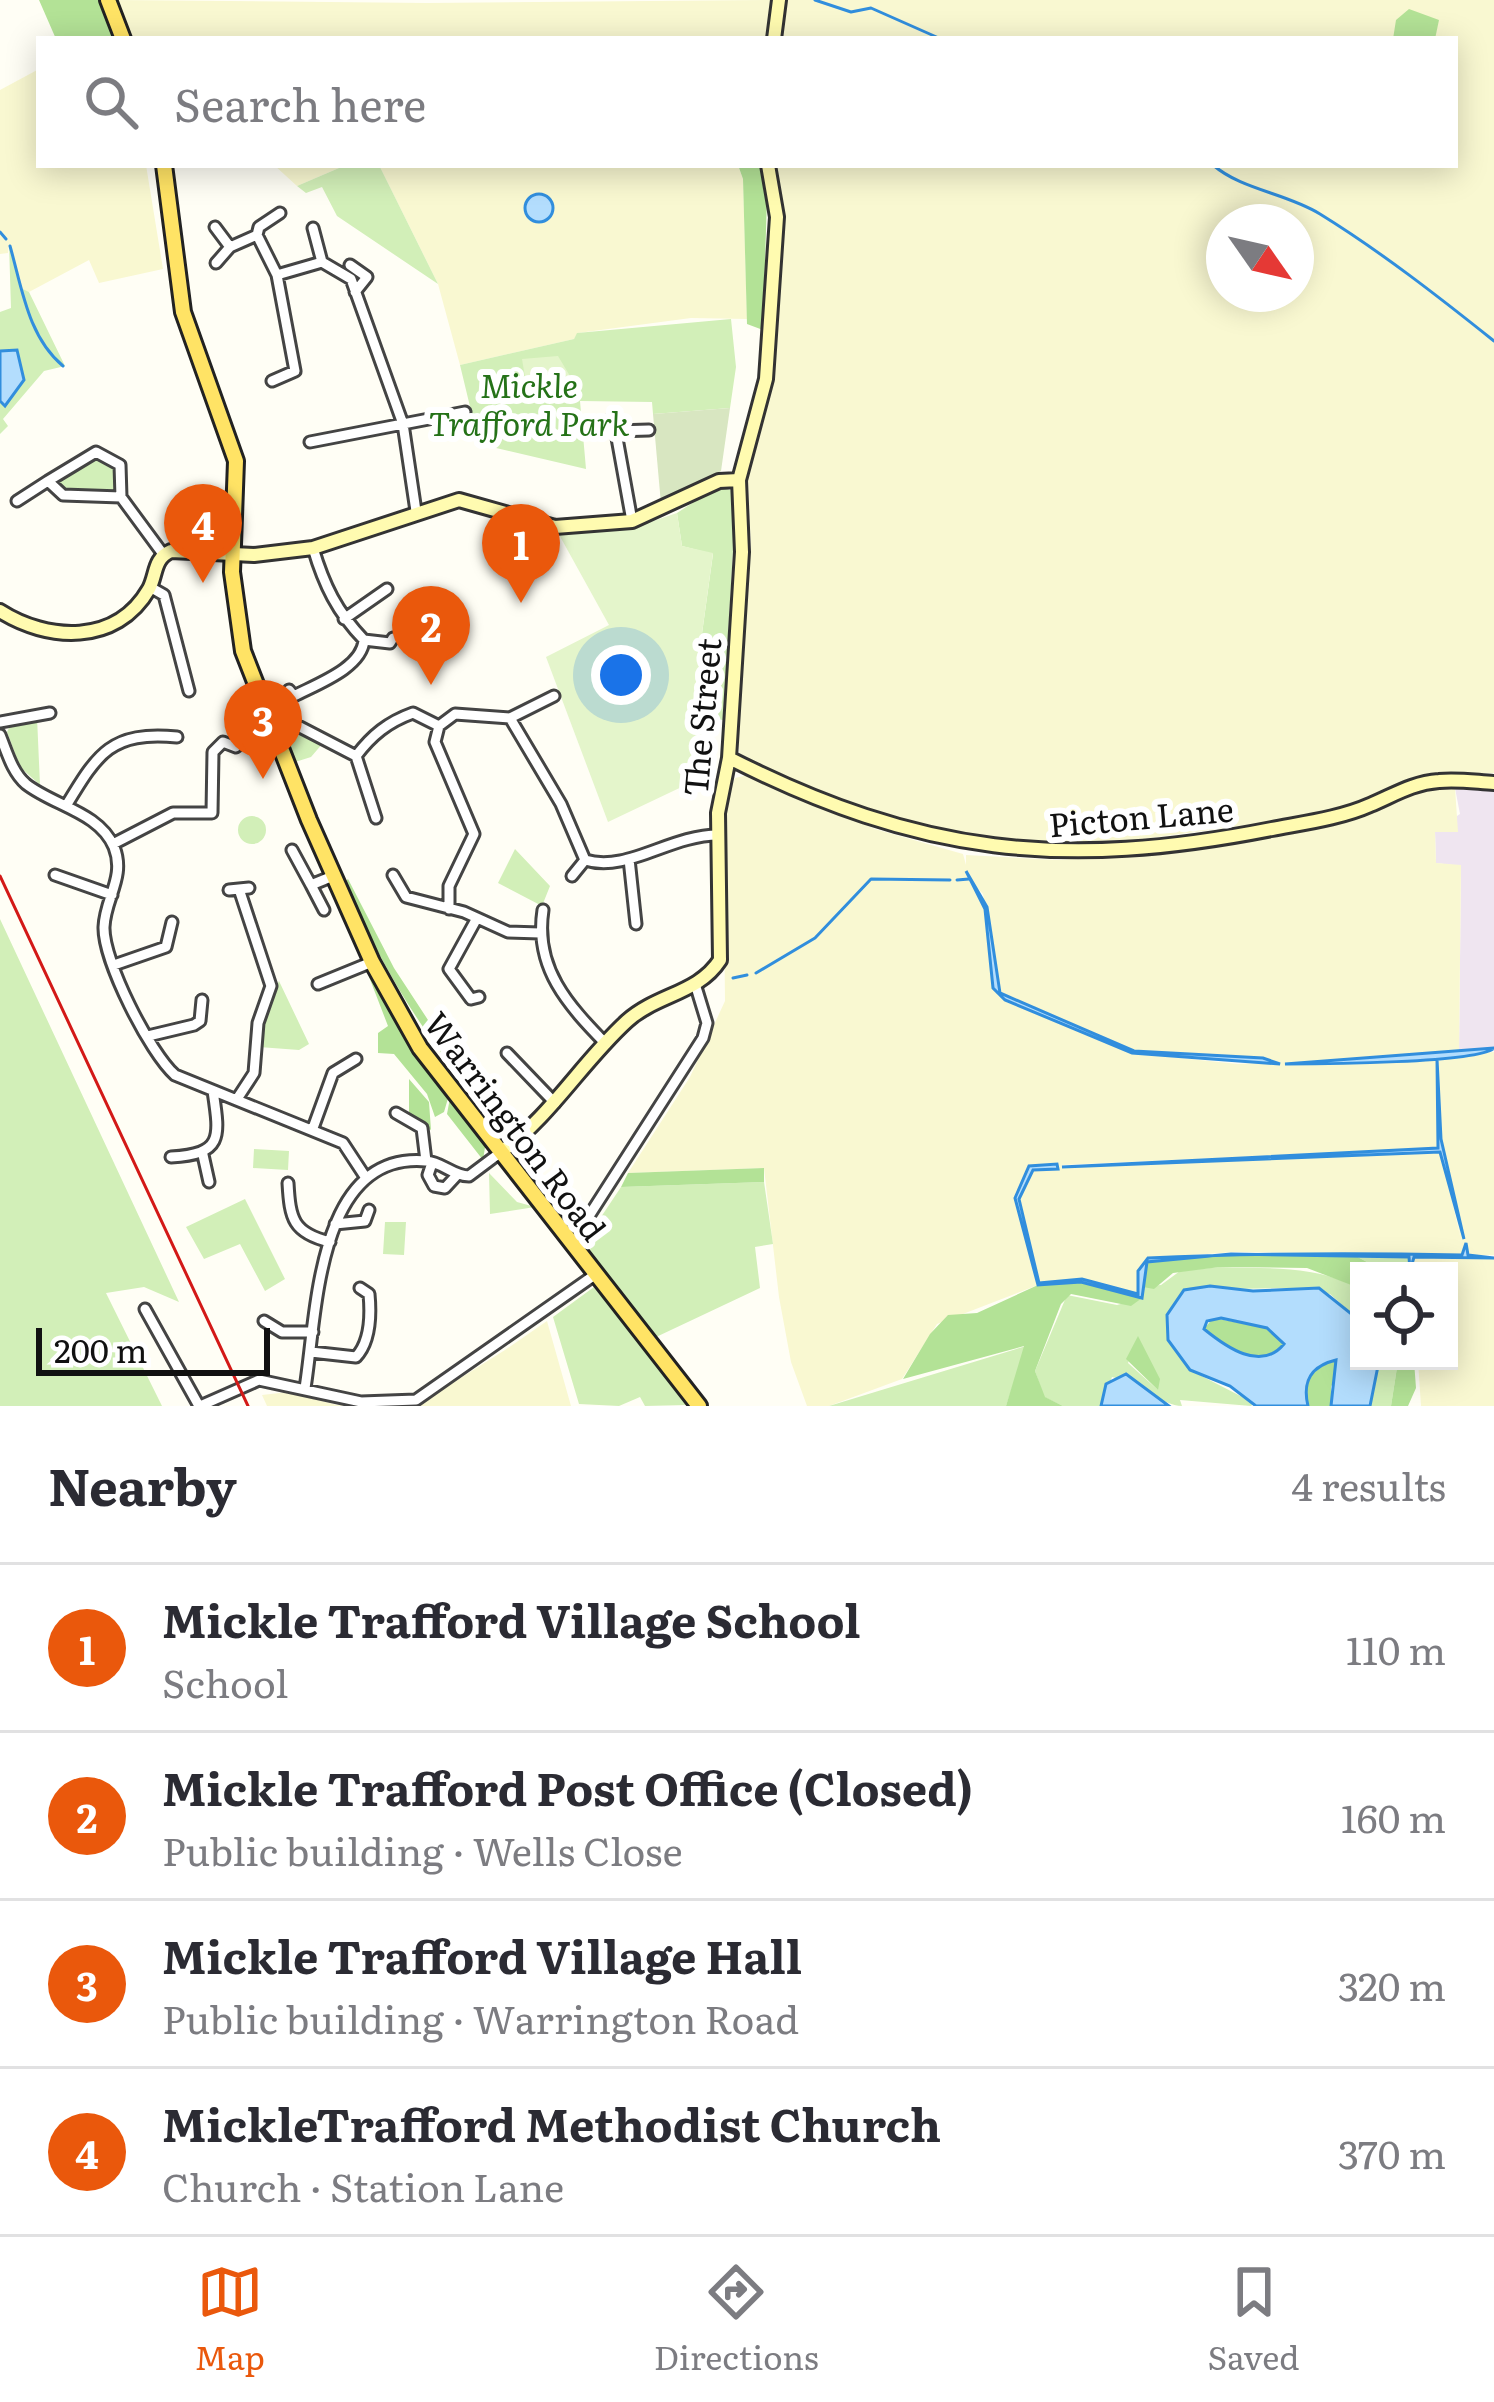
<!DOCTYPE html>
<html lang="en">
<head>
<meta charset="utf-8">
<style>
  body { margin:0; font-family:Literata,serif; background:#f2f2f3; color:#2b2b33 }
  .controls { position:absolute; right:36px; bottom:36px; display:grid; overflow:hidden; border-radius:0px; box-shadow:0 6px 30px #0003 }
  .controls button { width:108px; height:108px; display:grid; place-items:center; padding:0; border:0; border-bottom:3px solid #e1e1e2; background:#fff; color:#2b2b33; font:60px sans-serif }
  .compass { position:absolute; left:1206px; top:204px; width:108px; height:108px; border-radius:50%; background:#fff; box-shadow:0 6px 30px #0003; rotate:124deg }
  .scale { position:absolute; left:36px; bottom:30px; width:234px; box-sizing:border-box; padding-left:12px; border:6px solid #111; border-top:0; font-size:33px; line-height:42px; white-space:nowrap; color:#111; -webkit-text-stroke:9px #fff; paint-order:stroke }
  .you { position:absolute; left:621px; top:675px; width:42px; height:42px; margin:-30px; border:9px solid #fff; border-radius:50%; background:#1a73e8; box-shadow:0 0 0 18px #1a73e833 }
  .badge { display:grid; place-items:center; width:78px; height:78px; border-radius:50%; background:#ea580c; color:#fff; font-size:39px; font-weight:700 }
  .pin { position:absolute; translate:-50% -99px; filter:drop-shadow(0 3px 6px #0008) }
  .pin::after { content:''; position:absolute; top:63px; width:42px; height:36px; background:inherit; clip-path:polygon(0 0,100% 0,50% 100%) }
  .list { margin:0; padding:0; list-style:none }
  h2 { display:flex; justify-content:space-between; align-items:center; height:156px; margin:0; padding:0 48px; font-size:51px }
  h2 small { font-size:39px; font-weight:400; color:#7c7c81 }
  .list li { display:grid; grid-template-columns:78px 1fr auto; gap:36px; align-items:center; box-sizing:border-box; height:168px; padding:0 48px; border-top:3px solid #e1e1e2 }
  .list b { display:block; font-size:45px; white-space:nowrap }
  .list p { margin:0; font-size:39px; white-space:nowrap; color:#7c7c81 }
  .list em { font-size:39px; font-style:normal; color:#7c7c81 }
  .icon { flex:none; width:66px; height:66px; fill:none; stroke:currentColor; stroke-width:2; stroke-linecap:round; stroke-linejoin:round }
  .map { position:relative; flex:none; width:1494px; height:1406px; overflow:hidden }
  .search { position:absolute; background:#fff; box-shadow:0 6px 30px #0003; left:36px; right:36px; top:36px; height:132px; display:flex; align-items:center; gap:30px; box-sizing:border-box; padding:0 42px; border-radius:0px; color:#7c7c81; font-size:45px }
  .sheet { height:828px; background:#fff }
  nav { display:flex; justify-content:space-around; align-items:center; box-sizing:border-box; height:168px; border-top:3px solid #e1e1e2; background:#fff; font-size:33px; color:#7c7c81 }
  nav a { display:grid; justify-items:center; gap:6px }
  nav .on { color:#ea580c }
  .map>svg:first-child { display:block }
  .industrial { fill:#efe5f0 }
  .farmland { fill:#f9f8d1; fill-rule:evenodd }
  .green { fill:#d2efb8; fill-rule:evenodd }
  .forest { fill:#b3e296 }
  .cemetery { fill:#d8e6c1 }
  .pitch { fill:#e4f5cb }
  .water { fill:#b3ddfd; stroke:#318edd; stroke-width:3; fill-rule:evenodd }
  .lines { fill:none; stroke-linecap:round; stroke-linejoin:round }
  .stream { stroke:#318edd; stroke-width:3 }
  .street-casing { stroke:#444; stroke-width:15 }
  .secondary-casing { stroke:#333; stroke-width:18 }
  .primary-casing { stroke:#222; stroke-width:20 }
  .street { stroke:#fff; stroke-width:9 }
  .secondary { stroke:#fffbb0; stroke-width:12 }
  .primary { stroke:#ffe365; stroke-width:14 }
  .rail { stroke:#d31917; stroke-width:3 }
  .labels { text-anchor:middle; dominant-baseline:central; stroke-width:12; stroke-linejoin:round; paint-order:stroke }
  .park-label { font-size:33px; font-style:italic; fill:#257218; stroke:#fff }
  .street-label { font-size:33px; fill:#111; stroke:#fff }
</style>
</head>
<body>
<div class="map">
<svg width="1494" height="1406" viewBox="0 0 1494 1406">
  <rect width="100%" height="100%" fill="#fffef5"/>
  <!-- industrial -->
  <path class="industrial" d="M 1455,788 L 1494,788 L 1494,1048 L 1459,1055 L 1461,866 L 1436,863 L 1435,831 L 1460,814 Z"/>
  <!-- farmland -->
  <path class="farmland" d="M 116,0 L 427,3 L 775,0 L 770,39 L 130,39 Z
    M 783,0 L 1494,0 L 1494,773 L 1413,777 L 1328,814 L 1092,846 L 977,842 L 817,797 L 740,758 L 733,689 L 751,547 L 747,461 L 758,422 L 782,202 L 773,165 L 1455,165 L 1455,39 L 780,39 ZM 1224,222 L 1296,222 L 1296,294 L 1224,294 Z
    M 39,69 L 39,165 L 146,165 L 163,269 L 99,283 L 89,260 L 29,292 L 21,288 L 9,244 L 8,253 L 0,254 L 0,90 Z
    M 274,165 L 346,165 L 297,186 Z
    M 379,165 L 738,165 L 743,179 L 747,319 L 691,318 L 578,333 L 574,339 L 460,365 L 438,284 Z
    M 748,775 L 875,829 L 963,854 L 966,865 L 966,855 L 1058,860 L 1201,849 L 1348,818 L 1415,790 L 1455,788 L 1458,832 L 1435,832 L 1436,863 L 1461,865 L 1459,1055 L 1439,1053 L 1286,1064 L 1353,1064 L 1494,1052 L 1494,1255 L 1468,1255 L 1466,1244 L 1462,1255 L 1235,1252 L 1148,1258 L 1138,1271 L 1139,1294 L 1082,1279 L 1039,1283 L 1019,1198 L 1033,1170 L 1058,1168 L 1030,1166 L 1015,1198 L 1038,1285 L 937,1324 L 902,1379 L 829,1406 L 807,1406 L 791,1362 L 779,1297 L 764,1168 L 628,1173 L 690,1077 L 725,1001 L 723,807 L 735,778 ZM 969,879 L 983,894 L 1000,993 L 1134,1051 L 1279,1062 L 1238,1064 L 1132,1053 L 1005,1000 L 993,988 L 985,909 ZM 1437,1060 L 1441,1139 L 1461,1240 L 1441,1152 L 1063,1167 L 1062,1165 L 1439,1148 Z
    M 1413,1257 L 1494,1258 L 1494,1406 L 1421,1406 L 1418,1361 L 1449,1361 L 1449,1271 L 1414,1271 Z
    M 547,1321 L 571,1406 L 416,1406 L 505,1350 Z
    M 288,1392 L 337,1405 L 352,1406 L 267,1406 L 262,1395 Z"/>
  <!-- green -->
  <path class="green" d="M 346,165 L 379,165 L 438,284 L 337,216 L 322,187 L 306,193 L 297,186 Z
    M 9,244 L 21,288 L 29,292 L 65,366 L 44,371 L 3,419 L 8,426 L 0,434 L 0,312 L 11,308 Z
    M 731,319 L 736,367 L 730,408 L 653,414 L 652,402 L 580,401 L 586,469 L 479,444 L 460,365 L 574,339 L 577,333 Z
    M 93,456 L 117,468 L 114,492 L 63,493 L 58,488 L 61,476 Z
    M 718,486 L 733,491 L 736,501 L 723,720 L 705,718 L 700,648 L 713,554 L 682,546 L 677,513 Z
    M 37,717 L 40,785 L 20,767 L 7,732 L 11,724 Z
    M 295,729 L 323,743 L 311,757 L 292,763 L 280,737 Z
    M238 830a14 14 0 1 1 28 0a14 14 0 1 1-28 0Z
    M 515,849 L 550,886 L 542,906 L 498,883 Z
    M 0,919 L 179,1302 L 144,1287 L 106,1293 L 162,1406 L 0,1406 Z
    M 279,981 L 309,1044 L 299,1050 L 259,1047 L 263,1015 Z
    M 254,1149 L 289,1151 L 288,1170 L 253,1168 Z
    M 489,1173 L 517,1202 L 535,1207 L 490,1214 Z
    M 764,1182 L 773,1244 L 755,1247 L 760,1288 L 654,1338 L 583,1244 L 621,1187 Z
    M 245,1199 L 285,1279 L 265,1291 L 240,1244 L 204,1259 L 186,1227 Z
    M 385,1222 L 406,1222 L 404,1255 L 383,1254 Z
    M 1352,1254 L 1410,1257 L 1410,1271 L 1384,1271 Z
    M 1220,1267 C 1270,1269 1314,1265 1359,1288 L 1359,1320 L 1330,1294 L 1289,1288 L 1184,1290 L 1190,1370 L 1254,1403 L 1251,1406 L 1180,1400 L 1182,1406 C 1163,1406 1139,1383 1112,1377 L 1101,1406 L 1063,1406 L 1044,1397 L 1035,1371 L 1067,1295 L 1117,1305 L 1142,1298 L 1143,1287 L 1161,1285 L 1180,1271 ZM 1138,1337 L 1158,1390 L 1128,1363 Z
    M 594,1287 L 687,1405 L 645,1406 L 640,1397 L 619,1406 L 579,1404 L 553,1317 Z
    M 1026,1346 L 1006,1406 L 829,1406 Z
    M 1379,1361 L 1398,1361 L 1391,1406 L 1370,1406 Z"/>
  <!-- forest -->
  <path class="forest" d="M 39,0 L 103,0 L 117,39 L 56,39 Z
    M 1409,9 L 1439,20 L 1435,39 L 1393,39 L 1396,20 Z
    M 738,165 L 760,165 L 767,197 L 763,330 L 747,324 L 743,179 Z
    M 348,879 L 394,968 L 445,1046 L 510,1125 L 499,1124 C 433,1052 384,972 344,883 Z
    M 366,969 L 449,1095 L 444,1112 L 435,1117 L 427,1094 L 394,1054 L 378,1053 L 378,1033 L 388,1026 Z
    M 409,1079 L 429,1102 L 431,1130 L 409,1113 Z
    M 450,1098 L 486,1141 L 483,1160 L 447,1114 Z
    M 764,1168 L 764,1182 L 621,1187 L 628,1173 Z
    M 1231,1254 L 1352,1254 L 1384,1271 L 1359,1271 L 1359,1288 L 1307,1268 L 1220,1267 L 1173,1273 L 1154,1289 L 1143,1287 L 1144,1266 L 1152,1260 Z
    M 1081,1282 L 1142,1298 L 1131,1306 L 1071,1294 L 1061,1304 L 1035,1371 L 1045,1397 L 1063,1406 L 1006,1406 L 1024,1346 L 903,1379 L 930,1334 L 948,1315 L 977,1313 L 1038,1285 Z
    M 1213,1318 L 1267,1328 L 1284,1344 C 1261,1372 1227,1346 1204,1329 Z
    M 1138,1336 L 1160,1379 L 1158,1390 L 1126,1359 Z
    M 1337,1360 L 1341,1364 L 1331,1387 L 1331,1406 L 1308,1406 C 1302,1380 1312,1366 1337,1360 Z
    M 1398,1361 L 1414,1361 L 1416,1388 L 1408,1406 L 1391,1406 Z"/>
  <!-- cemetery -->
  <path class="cemetery" d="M 730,408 L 721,471 L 661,504 L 653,414 Z"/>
  <!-- pitch -->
  <path class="pitch" d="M 558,356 L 570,376 L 525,377 L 522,359 Z
    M 677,513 L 682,546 L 713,553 L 700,648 L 705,718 L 690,783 L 608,822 L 546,657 L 609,625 L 557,531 L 638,526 Z"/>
  <!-- water -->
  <path class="water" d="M525 208a14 14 0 1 1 28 0a14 14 0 1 1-28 0Z
    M 17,350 L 24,380 L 5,406 L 0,401 L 0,351 Z
    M 966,871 L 987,907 L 1000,993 L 1134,1051 L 1263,1058 L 1280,1064 L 1132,1053 L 1005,1000 L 993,988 L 985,909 Z
    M 1494,1048 C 1478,1063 1320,1064 1285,1064 Z
    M 1437,1059 L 1441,1139 L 1464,1239 L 1440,1152 L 1062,1167 L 1438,1148 Z
    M 1057,1164 L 1058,1169 L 1033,1170 L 1019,1199 L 1039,1283 L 1082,1279 L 1138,1294 L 1138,1271 L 1148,1258 C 1253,1253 1356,1253 1462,1255 L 1466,1243 L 1468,1255 L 1494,1258 L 1414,1257 L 1410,1271 L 1409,1257 L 1231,1254 L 1147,1262 L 1142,1298 L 1081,1282 L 1038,1285 L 1015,1198 L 1029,1166 Z
    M 1210,1286 L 1253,1291 L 1319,1288 L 1359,1320 L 1359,1361 L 1379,1361 L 1370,1406 L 1331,1406 L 1336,1360 C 1311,1366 1302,1381 1308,1406 L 1256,1406 L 1230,1386 L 1190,1370 L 1168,1340 L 1167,1315 L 1184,1290 ZM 1221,1318 L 1267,1328 L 1284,1344 C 1261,1372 1226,1347 1204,1329 L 1207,1321 Z
    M 1126,1374 L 1169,1406 L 1101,1406 L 1106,1384 Z"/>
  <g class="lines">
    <!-- stream -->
    <path class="stream" d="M 815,0 L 851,12 L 871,8 L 941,39
      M 1213,165 C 1242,190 1286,193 1320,214 C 1380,251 1439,297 1494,341
      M 0,232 L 6,239
      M 10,246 C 22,288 28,337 63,366
      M 957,880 L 969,879
      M 756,973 L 815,938 L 871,879 L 950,880
      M 733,978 L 747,975"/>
    <defs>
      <path id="street" d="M 215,227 L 230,247 L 257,235 L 277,275 L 295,371 L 272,381
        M 313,228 L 322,262
        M 257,235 L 259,227 L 280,213
        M 216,263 L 230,247
        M 350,265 L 367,277 L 355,292
        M 277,275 L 322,262 L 351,279 L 403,424 L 310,442
        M 613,416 L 632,521
        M 616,431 L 649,430
        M 48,481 L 96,452 L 120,465 L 121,497
        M 17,501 L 48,481 L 63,495 L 121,497 L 163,554
        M 416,511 L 403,424 L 465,412
        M 313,548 C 324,585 337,612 364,640 L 390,643 L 393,638
        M 150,587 L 164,595 L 189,691
        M 344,619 L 387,589
        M 289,690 L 294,696 C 317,684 362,668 364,640
        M 510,718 L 554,696
        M 0,722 L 50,713
        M 300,727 L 356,756
        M 0,735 C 7,752 12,772 26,784 C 54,806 99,812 114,847 C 126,877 105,898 104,927 C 103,961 150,1053 175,1075 L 343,1143 L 366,1178
        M 66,806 C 98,753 111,731 177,737
        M 376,818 L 356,756 C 372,735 388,722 413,713 L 439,726
        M 113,844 L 173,813 L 212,813 L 213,752 L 223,742 L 236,747
        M 292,850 L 311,885 L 333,876
        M 629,859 L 636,924
        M 55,875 L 112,895
        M 393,875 L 406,897 L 464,912 L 508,932 L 540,933
        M 572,876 L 585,860
        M 311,885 L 324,910
        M 229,890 L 249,888
        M 449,909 L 449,886 L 474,834 L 435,742 L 439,726 L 455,714 L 510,718 L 561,804 L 585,860 C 627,873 670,835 718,835
        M 543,910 C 534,968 568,1005 606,1044
        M 477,918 L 449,969 L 471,999 L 479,997
        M 114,965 L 166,947 L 172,922
        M 318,984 L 372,962
        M 148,1036 L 194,1025 L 200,1021 L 202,1000
        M 507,1053 L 555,1103
        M 237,1099 L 254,1073 L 258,1023 L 271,986 L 239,889
        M 396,1113 L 422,1128 L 426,1161
        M 313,1128 L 333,1073 L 356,1059
        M 203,1155 L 209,1182
        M 171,1157 C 223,1154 220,1138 213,1091
        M 432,1163 L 428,1175 L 434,1186 L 445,1188 L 457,1175
        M 288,1183 C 290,1219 293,1233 330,1242
        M 335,1224 L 365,1221 L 369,1210
        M 580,1230 L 703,1038 L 707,1023 L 696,987
        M 145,1309 L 199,1406
        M 264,1321 L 282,1332 L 313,1332
        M 311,1352 L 356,1357 C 371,1341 371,1315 369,1294 L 360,1288
        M 305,1388 C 317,1315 316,1151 426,1161 C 442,1162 453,1176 469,1176 L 501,1152
        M 200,1406 L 259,1380 L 361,1402 L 416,1400 L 596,1274"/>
      <path id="secondary" d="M 774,39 L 779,0
        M 0,611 C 47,641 116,646 149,589 C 157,574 153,559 171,551 L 254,555 L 313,548 L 459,500 L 555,527 L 632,521 L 719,481 L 739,480
        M 729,758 C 920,855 1064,870 1272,829 C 1303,823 1341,818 1370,805 C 1394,795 1412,783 1439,781 C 1457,779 1476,782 1494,783
        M 501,1152 C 551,1116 582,1062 627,1021 C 657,994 698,994 720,960 L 718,813 L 729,758 L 742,552 L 739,480 L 766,379 L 777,217 L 768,165"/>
      <path id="primary" d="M 108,0 L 123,39
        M 164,165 L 183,312 L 236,461 L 232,572 L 243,651 L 309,820 L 372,962 L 420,1048 L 699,1406"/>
    </defs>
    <!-- street casing -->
    <use href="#street" class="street-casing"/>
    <!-- secondary casing -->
    <use href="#secondary" class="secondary-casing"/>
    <!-- primary casing -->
    <use href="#primary" class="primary-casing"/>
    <!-- street -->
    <use href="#street" class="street"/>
    <!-- secondary -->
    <use href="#secondary" class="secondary"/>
    <!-- primary -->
    <use href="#primary" class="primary"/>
    <!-- rail -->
    <path class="rail" d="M 0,876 L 248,1406"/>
  </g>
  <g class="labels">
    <!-- park labels -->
    <g class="park-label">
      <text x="529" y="383">Mickle<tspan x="529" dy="38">Trafford Park</tspan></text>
    </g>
    <!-- street labels -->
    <g class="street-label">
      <text transform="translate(700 717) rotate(-85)">The Street</text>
      <text transform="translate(1141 815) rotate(-5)">Picton Lane</text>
      <text transform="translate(517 1125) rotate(53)">Warrington Road</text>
    </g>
  </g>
</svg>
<div class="controls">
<button><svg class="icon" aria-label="locate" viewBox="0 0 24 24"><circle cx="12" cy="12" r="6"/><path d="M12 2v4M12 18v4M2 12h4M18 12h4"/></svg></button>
</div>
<svg class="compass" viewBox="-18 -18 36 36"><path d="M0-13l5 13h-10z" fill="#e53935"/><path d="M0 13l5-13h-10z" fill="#7c7c81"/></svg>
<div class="scale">200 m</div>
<div class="you"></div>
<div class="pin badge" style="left:521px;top:603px">1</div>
<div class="pin badge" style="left:431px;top:685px">2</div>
<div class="pin badge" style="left:263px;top:779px">3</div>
<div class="pin badge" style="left:203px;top:583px">4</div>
<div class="search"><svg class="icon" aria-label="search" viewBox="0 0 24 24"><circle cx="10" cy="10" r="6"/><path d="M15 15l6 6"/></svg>Search here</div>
</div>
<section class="sheet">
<h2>Nearby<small>4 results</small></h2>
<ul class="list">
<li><span class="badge">1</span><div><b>Mickle Trafford Village School</b><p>School</p></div><em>110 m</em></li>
<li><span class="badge">2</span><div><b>Mickle Trafford Post Office (Closed)</b><p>Public building · Wells Close</p></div><em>160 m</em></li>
<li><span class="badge">3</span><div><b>Mickle Trafford Village Hall</b><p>Public building · Warrington Road</p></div><em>320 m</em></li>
<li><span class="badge">4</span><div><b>MickleTrafford Methodist Church</b><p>Church · Station Lane</p></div><em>370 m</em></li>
</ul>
</section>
<nav>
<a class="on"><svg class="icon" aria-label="map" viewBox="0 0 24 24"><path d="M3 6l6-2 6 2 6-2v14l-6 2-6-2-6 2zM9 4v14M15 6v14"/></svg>Map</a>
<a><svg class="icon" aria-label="directions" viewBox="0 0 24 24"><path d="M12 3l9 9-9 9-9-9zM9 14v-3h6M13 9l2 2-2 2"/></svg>Directions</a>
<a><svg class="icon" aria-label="saved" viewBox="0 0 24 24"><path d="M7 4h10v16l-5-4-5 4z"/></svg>Saved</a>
</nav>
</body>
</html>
